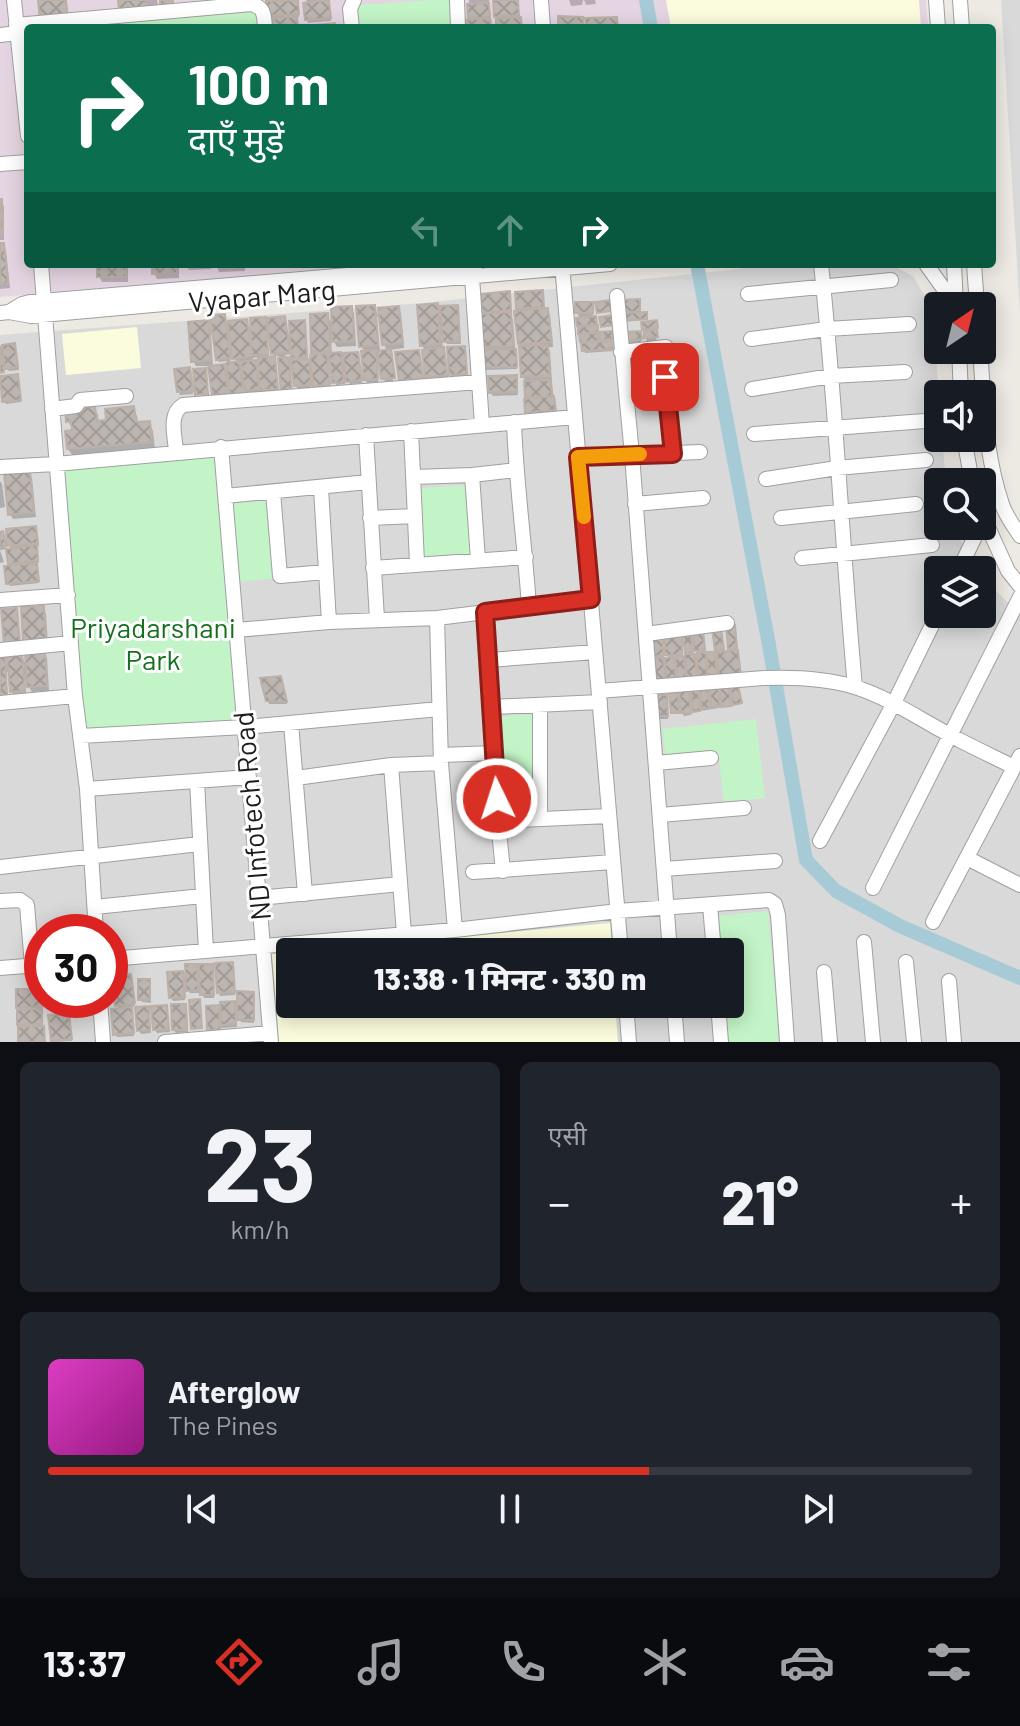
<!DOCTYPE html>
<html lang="hi">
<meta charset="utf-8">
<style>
:root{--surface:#171b24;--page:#20242c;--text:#f1f3f6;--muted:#9ea1a6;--line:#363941;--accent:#d93025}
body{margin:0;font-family:Barlow,"Noto Sans Devanagari",sans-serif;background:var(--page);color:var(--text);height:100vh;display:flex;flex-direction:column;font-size:30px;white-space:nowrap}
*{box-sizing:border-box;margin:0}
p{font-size:26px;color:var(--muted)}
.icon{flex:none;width:44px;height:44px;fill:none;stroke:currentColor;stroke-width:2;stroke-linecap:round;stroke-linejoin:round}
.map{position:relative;height:1042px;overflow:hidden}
.sheet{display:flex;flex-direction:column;gap:20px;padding:20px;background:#0d0f14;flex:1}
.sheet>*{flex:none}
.hud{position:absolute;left:24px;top:24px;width:972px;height:244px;border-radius:8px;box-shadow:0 4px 20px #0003;background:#0b6e4f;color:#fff;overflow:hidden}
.needle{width:52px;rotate:35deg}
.buttons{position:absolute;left:924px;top:292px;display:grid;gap:16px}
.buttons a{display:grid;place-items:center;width:72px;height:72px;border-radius:8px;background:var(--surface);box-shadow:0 4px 20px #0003;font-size:40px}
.speed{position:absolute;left:24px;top:914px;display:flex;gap:16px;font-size:40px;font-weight:700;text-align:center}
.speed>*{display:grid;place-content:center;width:104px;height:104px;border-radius:50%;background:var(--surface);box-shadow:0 4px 20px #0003;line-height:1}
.speed .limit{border:12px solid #d22;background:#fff;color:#111}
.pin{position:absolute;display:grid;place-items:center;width:68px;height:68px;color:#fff;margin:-34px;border-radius:16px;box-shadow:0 4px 12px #0006}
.me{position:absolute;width:88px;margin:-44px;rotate:356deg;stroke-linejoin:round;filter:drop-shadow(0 0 6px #0008)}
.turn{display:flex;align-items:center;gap:28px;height:168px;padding:0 32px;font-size:36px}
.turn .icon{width:104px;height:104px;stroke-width:2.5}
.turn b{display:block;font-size:56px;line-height:68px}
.lanes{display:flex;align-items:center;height:76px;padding:0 32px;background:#0003;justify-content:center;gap:40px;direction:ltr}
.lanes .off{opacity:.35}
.big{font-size:60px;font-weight:800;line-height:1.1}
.sheet .widget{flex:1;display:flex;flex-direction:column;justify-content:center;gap:12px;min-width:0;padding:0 28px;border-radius:12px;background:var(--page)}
.sheet .dial{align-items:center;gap:0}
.dial b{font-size:104px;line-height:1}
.song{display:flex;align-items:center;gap:24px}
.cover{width:96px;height:96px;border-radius:12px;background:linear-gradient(135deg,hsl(310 70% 55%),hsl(310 70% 35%))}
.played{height:8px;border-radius:4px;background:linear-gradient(90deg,var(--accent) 65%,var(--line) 65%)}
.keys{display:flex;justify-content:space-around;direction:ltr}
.heat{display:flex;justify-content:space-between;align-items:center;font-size:44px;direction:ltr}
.sheet .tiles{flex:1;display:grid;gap:20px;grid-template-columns:1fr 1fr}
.widget:last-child{grid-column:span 2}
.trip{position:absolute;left:276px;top:938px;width:468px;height:80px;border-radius:8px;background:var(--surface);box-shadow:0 4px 20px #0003;font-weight:800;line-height:80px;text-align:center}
.tabs{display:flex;height:128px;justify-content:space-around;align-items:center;background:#090b0e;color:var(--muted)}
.tabs .icon{width:56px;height:56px}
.tabs .on{color:var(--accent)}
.tabs b{font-size:36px;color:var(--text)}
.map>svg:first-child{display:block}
.residential{fill:#dad9d9;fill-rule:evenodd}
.industrial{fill:#e5d5e2}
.education{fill:#fbfcdd}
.park{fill:#c3f4c7}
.shadow{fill:#0003;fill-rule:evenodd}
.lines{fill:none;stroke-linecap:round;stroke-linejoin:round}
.canal{stroke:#a7cbd6;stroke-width:14}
.building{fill:url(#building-cross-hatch);stroke:#bdb1a7;stroke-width:2}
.minor-casing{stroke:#a0a0a0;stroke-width:16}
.minor{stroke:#fff;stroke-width:14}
.route-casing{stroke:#8d1f18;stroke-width:20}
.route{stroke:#d93025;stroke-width:14}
.slow{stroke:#f59e0b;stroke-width:14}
.labels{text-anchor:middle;stroke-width:6;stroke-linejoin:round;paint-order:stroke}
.street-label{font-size:28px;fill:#1c1c1c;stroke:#fff}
.park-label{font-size:28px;fill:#156f1e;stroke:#fff}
</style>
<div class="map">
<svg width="1020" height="1042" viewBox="0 0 1020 1042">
<defs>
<pattern id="building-cross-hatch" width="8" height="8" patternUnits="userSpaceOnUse" patternTransform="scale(2)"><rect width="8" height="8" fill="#bcb5b0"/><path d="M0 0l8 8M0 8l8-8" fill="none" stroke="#a19b97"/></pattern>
</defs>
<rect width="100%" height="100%" fill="#ede9e3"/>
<path class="residential" d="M1001 0H1020V313Z
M786 264H890L913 276 932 308 939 394 938 438H942L946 482H938V526H952L978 570H938V614H982V576L1020 615V1042H0V335L423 303ZM42 932H110V1000H42ZM290 952H730V1004H290Z"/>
<path class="industrial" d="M0 0H926L928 28H28V264H385L0 297Z"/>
<path class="education" d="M666 0H919L921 28H671Z
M137 327 141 368 66 375 62 334Z
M610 923 612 952H290V1004H615L618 1042H279L272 954Z"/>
<path class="park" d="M434 0H451L454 28H357L356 5Z
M257 11 259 28H128L127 20Z
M214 457 237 726 84 731 63 470Z
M468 485 474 563 424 566 419 488Z
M272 500 278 578 236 582 229 504Z
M537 714 544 824 501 826 494 717Z
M756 719 765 798 724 803 718 752 666 758 662 729Z
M768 911 780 1042H727L723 1004H730V952H718L715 916Z"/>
<path class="shadow" d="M120 0H157L158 5 148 10Z
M254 0H282V2L296 0 299 4V17H295L298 28H274V18H271L269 15 268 0Z
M306 0H331L327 1 330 6 331 21 308 23 307 20 308 4Z
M469 0H489L492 28H467L470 22Z
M495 0H518L519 18 522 28H498Z
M569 0H583L582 5 571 6Z
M584 0H595L596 4 586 5Z
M0 201 4 206V240H0Z
M0 245H3L6 250 10 288 0 289Z
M99 264H128V282H102L99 276Z
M154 264H179V278L157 279 154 273Z
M186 264H211V269L189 270Z
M216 264H245V271L219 272Z
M542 292 545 310H547L550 316 553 347H547L550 352 552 381H549L552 385 556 413 529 415 527 412 526 382 523 377 520 344 521 313 518 308Z
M510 296 512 313H509L513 320 517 369 486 370 484 367 486 351 483 347 486 316 484 312Z
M591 304 598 344 604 343 602 340 611 333 612 339 609 340 613 351 585 353 584 350 579 320H581L577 313Z
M437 305 443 317 458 310 461 344H447L441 335 448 378 429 380 424 349 422 345Z
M374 307 379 316 377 317 380 352H388L384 345 397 308 401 313 404 348 389 350 393 381H385L383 378 379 350 374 351 377 356 378 382 367 383 366 379 365 353 361 346Z
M351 308 354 313 356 346 337 347 331 336 332 355 357 354 362 383 350 384 344 373 345 384 336 385 332 363H328L330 388 316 389 311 379V388L298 389 296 386V362L293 354 285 355 289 362 293 395 283 393 279 356H275L273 353 284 318 289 348H293L304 322 306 325 308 361 314 371 316 357 313 353 327 316 334 327Z
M224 316 226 323 246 321 253 333 264 319 269 327H267L269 359H274L276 362 278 391 234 397 227 361 219 362 217 359ZM229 350 238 364 231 365ZM260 357 261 378 258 379 253 358Z
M207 322 214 334H211L213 367 224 369 228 396 215 398 210 366H196L193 361Z
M656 322 657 329H655L657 346 648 347 643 324Z
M640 333 642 349 627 351 625 334Z
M14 345 19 370 9 371 7 368Z
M464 348 466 351 467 376 452 377 448 370 450 369Z
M191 372 193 394 180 395 179 392Z
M17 376 21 402 6 404 4 401Z
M515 377 518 395 493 396 491 393Z
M94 408 98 415 99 423 109 422 133 408 137 416 138 424 149 423 153 431 155 449 73 456 68 449 74 432 68 421Z
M29 473 32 478 36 517 13 519 10 514Z
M0 481 2 484 5 507 0 508Z
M35 528 39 546H35L37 551 39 563H35L37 568 39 583 10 586 8 583 12 567 10 563 12 550 9 545Z
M0 534 4 536 6 549 0 550 4 562 0 563Z
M43 608 46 614 48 646 28 647Z
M734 627 736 630 741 678 717 650 720 630 725 653H730L728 628Z
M702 631 706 654H714L720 664H716L717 678 659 683 658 661 654 655 662 638 667 647 681 637 683 641V658H688L690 637 692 656 699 655 696 650ZM664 648 670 660H664Z
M44 653 47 658 49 691 32 692 25 680 26 693 13 694 10 672H6L8 697 0 698V659H4L10 669 21 656 28 667Z
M282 681 287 704H269L268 701Z
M728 689 730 706 695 712 690 704 691 715 684 716 682 713 688 693 694 703 693 692 717 690 719 703H723Z
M666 697 668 700V719H659L657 716Z
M232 964 234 968 235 995 220 996 219 993Z
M196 966 201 976 212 966 214 969V998H204L202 993H190L184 984 185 1000 173 1001 171 998 182 973 188 983Z
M130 976 135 1006 129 1007 133 1013 134 1036 117 1037 115 1034 120 1010 117 1005Z
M149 981 150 984 151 1003 142 1002 140 999Z
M42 993 43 1010H40L42 1014 45 1042H20L22 1029 19 1024 21 1012 18 1007Z
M253 994 254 997V1023L241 1022 236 1014 237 1027 221 1028V1032L211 1033 208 1008 222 1007 234 1004 239 1013Z
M185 1006 187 1009 188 1032 176 1033 174 1030Z
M166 1007 170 1032 157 1033 155 1030Z
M149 1012 151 1033 141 1034 139 1030Z
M68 1015 72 1041 54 1042 53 1040Z"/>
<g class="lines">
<path class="canal" d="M646 0 651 28
M697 264 769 645 806 860 836 891 900 926 1020 978"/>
</g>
<path class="building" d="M38 0H66L68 18 40 21Z
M118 0H146L147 7 119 10Z
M160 0H173V4L160 5Z
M298 0 299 14 267 16 266 1Z
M329 0 331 18 305 20 303 3Z
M493 0H518L519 15 494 17Z
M489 3 490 17 468 19 467 4Z
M297 16 298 28H272V19Z
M558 16 583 17V28H558Z
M521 17 522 28H496V19Z
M617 17 618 28H586L585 18Z
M490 18 491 28H465V20Z
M335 23V28H303V26Z
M0 199H2L3 235H0Z
M0 243H4L8 283 0 284Z
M97 264H126V277H97Z
M152 264H177V273L152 274Z
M214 264H243V267H214Z
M543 290 544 307 516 309 515 292Z
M510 291 511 310 482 313 481 294Z
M640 299V312H620V300Z
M610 300 612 311 597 313 595 302Z
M575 302H593V313H575Z
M438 303 440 344 420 346 417 305Z
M375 305 378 345 359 347 356 306Z
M458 305 460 341 443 342 440 306Z
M352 306 354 341 332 342 331 307Z
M399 306 403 343 382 345 378 308Z
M548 308 552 342 518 344 514 311Z
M511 312 513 346 481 347 479 314Z
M647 312V319L624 321 623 313Z
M328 313 330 352 311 353 310 314Z
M225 314 230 358 216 360 210 315Z
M614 315 615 325 601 327 599 317Z
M285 316 290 352 271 354 267 318Z
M596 316 597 324 577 326 576 318Z
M266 317 268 354 252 355 250 318Z
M247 319 252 356 232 359 228 321Z
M209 320 211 360 191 362 188 322Z
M305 320 307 357 291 358 289 321Z
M657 320 658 328 642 330 641 322Z
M598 325V332L578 334V327Z
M657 330 658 337 644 338V331Z
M612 331 613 339 600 340 599 332Z
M641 331 642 339 624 341 623 332Z
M598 333V341L580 342 579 334Z
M612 341 613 349 582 351 581 343Z
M15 343 18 367 5 369 2 345Z
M548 345 550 376 521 377 519 346Z
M2 346 4 372 0 373V347Z
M465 346 467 374 449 375 447 347Z
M444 347 447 375 425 378 422 350Z
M391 349 395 378 381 379 377 351Z
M516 349 517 367H482V350Z
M376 350 378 379 364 380 361 351Z
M419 350 423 378 399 381 395 352Z
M341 352 344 382 332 383 329 353Z
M358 352 362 380 346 382 343 353Z
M327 354 330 385 313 386 310 355Z
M275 356 278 389 260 390 258 358Z
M289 357 292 392 281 393 278 358Z
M309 359 311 385 294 386 291 360Z
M256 360 259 389 245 391 241 362Z
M239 361 244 393 230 394 226 363Z
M224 364 228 393 212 395 208 366Z
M190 367 193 391 177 392 174 369Z
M206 368 208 394 195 395 193 369Z
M18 374 21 400 2 402 0 376Z
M517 375V392L489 393 488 376Z
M551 380 552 396 525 397 524 381Z
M554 396 556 410 525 413 524 399Z
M95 406 97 421 106 420 105 409 134 406 136 422 150 421 152 442 67 449 65 431 72 430 71 421 66 422 65 408Z
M30 471 34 512 8 515 4 473Z
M36 526 38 543 7 546 6 529Z
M3 531 6 546 0 547V532Z
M37 545 38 560 8 564 6 549Z
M37 563 39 581 6 584 4 566Z
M44 606 46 641 23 642 21 607Z
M17 608 20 644 4 645 1 609Z
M735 625 737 649H728L726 626Z
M721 628 724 649 715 651 712 629Z
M703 629 705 650 694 651 693 630Z
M665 635H682V655H665Z
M691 635 693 652 685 653 683 636Z
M658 636H663V656H652V640L658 639Z
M738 650 741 676 719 677 717 652Z
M45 651 47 686 27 687 25 652Z
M706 652 707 675 698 676 697 653Z
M707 652H715L717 676H708Z
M22 654 25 691 10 692 7 655Z
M685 654H695L697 677 687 678Z
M684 656 686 680H677L675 657Z
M0 657H5L7 695H0Z
M674 657 676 680H666L665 658Z
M663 658 666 679 655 681 653 659Z
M281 676 287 702 266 701 260 678Z
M738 685 742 703 733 705 730 686Z
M729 686 731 706 722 707 720 687Z
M710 688H718L720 706 711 707Z
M708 689 710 708 702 709 700 690Z
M698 690 700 711 693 712 691 691Z
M679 691H689L691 713H681Z
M669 693H678L679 713H671Z
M655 695H667L668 716H655Z
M233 962 235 992 217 993 215 963Z
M185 964H197L198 990 186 991Z
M199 964H213L214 995H200Z
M183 971 185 997 169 998 167 972Z
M131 974 135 1003 115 1006 111 977Z
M138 979H150V1000H138Z
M16 989H42V1007L16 1008Z
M237 991 254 992V1020H237Z
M200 999 202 1028 191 1029 189 1000Z
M235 1001 236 1024 221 1025 220 1002Z
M171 1004H186L187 1030H172Z
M167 1005 169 1029 153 1030 151 1006Z
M219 1005 220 1030H207L206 1006Z
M149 1006 150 1030 137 1031 135 1007Z
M132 1007 134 1033 113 1035 111 1009Z
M42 1009V1024L17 1025V1010Z
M69 1013 72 1039 51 1041 48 1015Z
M44 1026 45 1042H18V1027Z"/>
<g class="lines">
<g class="minor-casing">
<path id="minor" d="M14 0 28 136
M457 0 458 28
M541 0 543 28
M936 0 938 28
M960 0 962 28
M16 25 252 4C265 8 264 16 265 28
M352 28 350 9 354 0
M0 35 17 33
M0 164 28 162
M41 264 75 696 87 789 96 932
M562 264 621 952
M821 264C836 405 842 546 855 687
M926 264 956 306
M954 264 956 306
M974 264 977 306
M472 277 482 425
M748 294 891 280
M617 296 632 455 670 952
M9 312 22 304 30 302 476 264
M0 313 9 312 31 316 610 264
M751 339 827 329 909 324
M959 350 961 394
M980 350C984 401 985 455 1002 504 1005 515 1014 526 1020 536
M621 352 666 347
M665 377 673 454
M752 389 831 376 905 372
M52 409 76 406 80 400 126 396
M514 422C516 484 525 545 529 607
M411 431 417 563
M754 434 938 420
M366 435 377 619
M964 438 972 482
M221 447 271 1042
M176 451C175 436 168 414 183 405L479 382
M578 457 700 452
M0 467 56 464 575 417
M472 475 478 560
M414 477 472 475 516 470
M766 479 837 468 926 460
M321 488 329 622
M273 492 280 576 325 572
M225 496 368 482
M635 504 703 498
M982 514 1008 571 1020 586
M370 518 415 516
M781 518 916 504
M802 558 932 545
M373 568 526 557
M959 570 980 526
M0 600 68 595
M485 612 498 821 503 871
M437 618 441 763 455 930
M237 630 329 622 437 618 591 599
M646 634 727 623
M0 650 71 643
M489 660 595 652
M599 691 764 678C794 677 825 678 855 687 889 698 918 718 948 734 970 746 992 756 1014 767
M0 703 75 696
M540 706V819
M491 707 600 702
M291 723 305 894
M80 736 245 727 439 709
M441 755 494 753
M656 763 711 758
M391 765 404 934
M296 778 391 765 441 763
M197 781 206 951
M87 789 249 777
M660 815 744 808
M498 821 609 816
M820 841 894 703 938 613
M967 858 1020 885
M0 867 199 844
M664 869 775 861
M473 872 613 862
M873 888 1020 597
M259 898 400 884
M0 901 20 900 27 905 32 966
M710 905 714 952
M95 907 202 896
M933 922 1020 756
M864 942 873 1042
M110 959 455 930 618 911 769 900 775 904 778 915 787 1042
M906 962 914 1042
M0 968 39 965
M824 972 830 1042
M949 981 954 1042
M100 1000 103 1042
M626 1004 629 1042
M674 1004 677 1042
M718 1004 721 1042
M165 1042 270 1033"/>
</g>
<use href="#minor" class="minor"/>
</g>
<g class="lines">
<g class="route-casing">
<path id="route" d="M497 799 485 612 591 599 578 457 673 454 665 377"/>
</g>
<use href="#route" class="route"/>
<path class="slow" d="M584 517 578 457 640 454"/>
</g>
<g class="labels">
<g class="street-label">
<text transform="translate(262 296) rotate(-5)" y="10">Vyapar Marg</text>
<text transform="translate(252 816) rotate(-95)" y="10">ND Infotech Road</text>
</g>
<g class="park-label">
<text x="153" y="638">Priyadarshani<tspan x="153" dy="32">Park</tspan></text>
</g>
</g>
</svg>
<div class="buttons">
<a><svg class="needle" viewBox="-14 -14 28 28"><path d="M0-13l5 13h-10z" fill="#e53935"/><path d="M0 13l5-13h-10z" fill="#9ea1a6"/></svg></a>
<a><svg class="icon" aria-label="sound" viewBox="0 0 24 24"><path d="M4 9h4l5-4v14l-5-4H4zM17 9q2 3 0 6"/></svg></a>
<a><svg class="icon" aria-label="search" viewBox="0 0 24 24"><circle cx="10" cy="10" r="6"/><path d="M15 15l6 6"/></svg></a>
<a><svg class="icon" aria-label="layers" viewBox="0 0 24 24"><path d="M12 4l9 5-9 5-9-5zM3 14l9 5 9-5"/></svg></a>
</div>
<div class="speed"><div class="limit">30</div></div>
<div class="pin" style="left:665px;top:377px;background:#d93025"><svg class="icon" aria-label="arrive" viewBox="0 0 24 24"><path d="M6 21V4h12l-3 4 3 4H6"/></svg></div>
<svg class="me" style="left:497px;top:799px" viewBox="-20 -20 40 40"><circle r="17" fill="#d93025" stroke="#fff" stroke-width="3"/><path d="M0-11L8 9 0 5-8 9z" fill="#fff"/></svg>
<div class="trip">13:38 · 1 मिनट · 330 m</div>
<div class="hud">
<div class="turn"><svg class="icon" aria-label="right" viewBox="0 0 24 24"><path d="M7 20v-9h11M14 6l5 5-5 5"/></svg><div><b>100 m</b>दाएँ मुड़ें</div></div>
<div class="lanes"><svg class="icon off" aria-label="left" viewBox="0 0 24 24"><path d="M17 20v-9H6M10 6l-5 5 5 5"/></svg><svg class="icon off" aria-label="ahead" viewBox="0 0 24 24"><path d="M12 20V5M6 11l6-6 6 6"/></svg><svg class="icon" aria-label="right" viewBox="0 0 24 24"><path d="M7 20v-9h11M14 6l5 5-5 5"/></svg></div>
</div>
</div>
<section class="sheet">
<div class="tiles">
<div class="widget dial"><b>23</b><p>km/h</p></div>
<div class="widget"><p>एसी</p>
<div class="heat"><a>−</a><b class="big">21°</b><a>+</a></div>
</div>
<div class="widget">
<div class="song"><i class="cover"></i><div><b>Afterglow</b><p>The Pines</p></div></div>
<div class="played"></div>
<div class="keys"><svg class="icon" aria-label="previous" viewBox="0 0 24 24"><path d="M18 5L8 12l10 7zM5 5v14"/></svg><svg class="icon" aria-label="pause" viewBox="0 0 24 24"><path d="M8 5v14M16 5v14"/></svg><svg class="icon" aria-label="next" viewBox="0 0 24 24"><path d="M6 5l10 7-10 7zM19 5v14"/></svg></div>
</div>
</div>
</section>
<nav class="tabs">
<b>13:37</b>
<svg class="icon on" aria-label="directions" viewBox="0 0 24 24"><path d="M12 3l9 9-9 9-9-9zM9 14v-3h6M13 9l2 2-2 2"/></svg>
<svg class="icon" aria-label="music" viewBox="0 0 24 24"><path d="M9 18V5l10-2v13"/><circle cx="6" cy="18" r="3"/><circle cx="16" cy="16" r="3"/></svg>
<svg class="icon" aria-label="phone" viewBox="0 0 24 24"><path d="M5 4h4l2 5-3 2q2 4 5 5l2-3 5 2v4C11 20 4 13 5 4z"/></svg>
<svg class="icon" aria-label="climate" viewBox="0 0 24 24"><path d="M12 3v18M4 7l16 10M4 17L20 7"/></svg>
<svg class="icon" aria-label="car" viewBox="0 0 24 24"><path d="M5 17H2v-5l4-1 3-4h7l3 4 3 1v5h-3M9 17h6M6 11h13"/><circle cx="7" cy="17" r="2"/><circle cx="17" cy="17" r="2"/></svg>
<svg class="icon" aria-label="filters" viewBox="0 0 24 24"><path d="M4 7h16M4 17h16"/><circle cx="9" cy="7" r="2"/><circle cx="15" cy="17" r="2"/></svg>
</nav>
